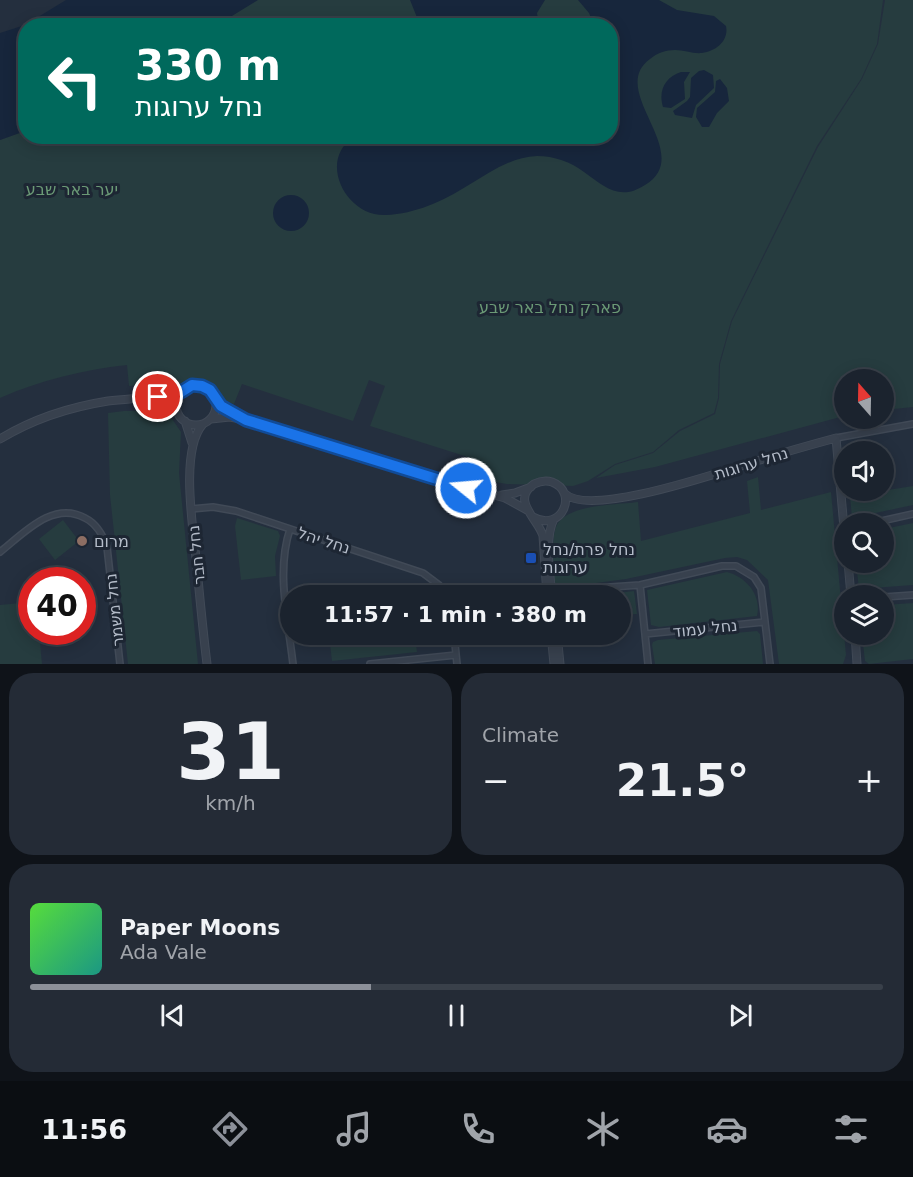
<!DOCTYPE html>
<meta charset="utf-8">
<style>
:root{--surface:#1b232e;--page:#242b36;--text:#f1f3f6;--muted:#a0a4aa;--line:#39404a;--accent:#8c9099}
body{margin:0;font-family:"DejaVu Sans","Noto Sans Hebrew",sans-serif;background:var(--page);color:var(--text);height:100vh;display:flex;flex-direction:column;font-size:22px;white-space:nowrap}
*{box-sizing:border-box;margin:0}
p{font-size:20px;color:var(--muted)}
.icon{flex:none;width:33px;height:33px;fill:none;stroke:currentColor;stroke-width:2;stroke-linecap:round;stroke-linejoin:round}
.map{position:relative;height:664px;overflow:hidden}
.details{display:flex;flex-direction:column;gap:9px;padding:9px;background:#0f1319;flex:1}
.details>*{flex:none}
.top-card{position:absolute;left:18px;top:18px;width:600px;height:126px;border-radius:24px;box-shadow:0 3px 15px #0003,0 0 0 2px var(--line);background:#00695c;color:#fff;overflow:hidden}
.needle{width:39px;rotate:340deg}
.controls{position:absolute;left:834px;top:369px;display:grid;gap:12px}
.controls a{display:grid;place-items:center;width:60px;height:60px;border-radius:50%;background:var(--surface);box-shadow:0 3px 15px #0003,0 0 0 2px var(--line);font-size:30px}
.speed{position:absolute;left:18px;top:567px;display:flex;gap:12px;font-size:30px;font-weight:700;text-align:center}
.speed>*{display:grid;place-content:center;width:78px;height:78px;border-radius:50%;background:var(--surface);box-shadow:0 3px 15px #0003,0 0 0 2px var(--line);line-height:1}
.speed .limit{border:9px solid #d22;background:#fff;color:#111}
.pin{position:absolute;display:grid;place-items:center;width:51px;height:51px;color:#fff;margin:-26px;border:3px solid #fff;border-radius:50%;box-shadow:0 2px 6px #0007}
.me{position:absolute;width:66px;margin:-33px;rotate:287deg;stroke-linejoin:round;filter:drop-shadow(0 0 4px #0008)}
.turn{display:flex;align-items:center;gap:21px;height:126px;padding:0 18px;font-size:27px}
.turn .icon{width:78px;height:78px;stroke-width:2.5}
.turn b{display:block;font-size:42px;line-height:51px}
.big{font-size:45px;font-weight:700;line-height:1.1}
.details .tile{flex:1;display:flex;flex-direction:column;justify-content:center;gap:9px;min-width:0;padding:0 21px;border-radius:24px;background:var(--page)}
.details .dial{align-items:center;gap:0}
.dial b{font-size:78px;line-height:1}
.song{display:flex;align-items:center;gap:18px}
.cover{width:72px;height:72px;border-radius:9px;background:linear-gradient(135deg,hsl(110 70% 55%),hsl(170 70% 35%))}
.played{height:6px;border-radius:3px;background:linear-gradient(90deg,var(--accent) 40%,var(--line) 40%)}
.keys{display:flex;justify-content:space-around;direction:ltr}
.heat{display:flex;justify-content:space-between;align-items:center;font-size:33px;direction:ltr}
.details .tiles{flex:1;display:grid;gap:9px;grid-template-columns:1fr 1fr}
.tile:last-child{grid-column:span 2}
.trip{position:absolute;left:280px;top:585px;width:351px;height:60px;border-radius:30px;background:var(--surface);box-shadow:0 3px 15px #0003,0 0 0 2px var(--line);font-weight:700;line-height:60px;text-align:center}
.menu{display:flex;height:96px;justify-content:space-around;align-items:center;background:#0b0e12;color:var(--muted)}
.menu .icon{width:42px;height:42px}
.menu .active{color:var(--accent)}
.menu b{font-size:27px;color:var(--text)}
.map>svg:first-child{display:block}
.green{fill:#263c3f}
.water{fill:#17263c}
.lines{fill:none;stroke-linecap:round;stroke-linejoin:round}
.minor-casing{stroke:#414a57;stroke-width:8}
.tertiary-casing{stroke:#414a57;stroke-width:9}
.minor{stroke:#38414e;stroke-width:5}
.tertiary{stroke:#38414e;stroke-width:7}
.route-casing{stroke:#114b97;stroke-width:15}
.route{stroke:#1a73e8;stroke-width:10}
.education-dot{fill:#8d6e63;stroke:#1d2633;stroke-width:2}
.transit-dot{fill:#1a4fb4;stroke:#1d2633;stroke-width:2}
.labels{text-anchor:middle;stroke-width:6;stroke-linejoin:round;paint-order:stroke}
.park-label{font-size:16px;fill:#6b9a76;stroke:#1d2633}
.street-label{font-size:16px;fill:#b4bcc9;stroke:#1d2633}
.poi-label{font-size:16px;fill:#b4bcc9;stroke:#1d2633;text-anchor:start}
</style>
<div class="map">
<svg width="913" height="664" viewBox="0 0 913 664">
<rect width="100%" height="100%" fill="#242f3e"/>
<path class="green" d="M256 0H883L877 44 861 79 817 146 731 321 719 364 718 398 714 413 679 430 653 452 615 464 588 481 573 486 507 484 466 477 471 458 370 426 385 386 369 380 353 421 242 384 234 404C205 394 159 382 129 386L127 365C82 370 41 380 0 398V140L25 131 26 136H610V26L218 25Z
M885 0H913V407L884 410V380H844V416L655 467 596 478 615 465 653 453 680 431 715 414 719 398 720 364 732 321 818 147 862 79 878 44Z
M124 411H149L168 413 181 432 179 473 198 664H128L110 495 108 413Z
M758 477 761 510 831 492 846 655 843 664H779L768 580 747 560 737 557 725 558 626 579 596 583H554C554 568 551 540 556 527 565 504 616 505 638 502L641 541 750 513 747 481Z
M913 486V505L852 518 850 496Z
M237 518 278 531 280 536 275 556 276 576 241 580 235 526Z
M63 520 79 541 55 560 39 539Z
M913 523V585L859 589 856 563 884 562V529Z
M727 572C746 577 762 595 757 616L659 627 651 625 647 590Z
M634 591 637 614 621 615V596L601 595Z
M31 602 32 632H39L42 664H0V605Z
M913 603V659L869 664 865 661 862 635 884 634V605Z
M757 631 760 634 763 664H655L652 645 653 642 658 640Z
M329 635H415L417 652 332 661Z"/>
<path class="water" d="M66 0H258L217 25 26 26 25 131 0 140V33L25 25Z
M410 0H545L537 13 539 26 420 25Z
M578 0H659L677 10 714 16 726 26C729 40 717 51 702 53 693 54 684 50 675 50 666 50 657 53 650 59 606 91 697 153 645 185 619 202 604 186 584 172 571 162 554 156 537 156 510 157 490 173 467 186 443 201 415 214 386 215 346 217 317 160 354 137L610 136V26L594 25 589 13Z
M704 70 713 75 714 88 696 105 692 118 675 115 673 111 687 101 690 97 691 78 699 71Z
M681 72H690L684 82 685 99 671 108 663 107C658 91 665 77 681 72Z
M720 79 727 88 729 101 717 113 709 127H702L696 117 697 108 715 92 716 81Z
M273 213a18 18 0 1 1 36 0a18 18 0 1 1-36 0Z"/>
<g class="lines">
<g class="minor-casing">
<path id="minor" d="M836 438 913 424
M191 509 213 507 236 511 423 573 439 585 446 596
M868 524 913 514
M290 529C276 571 288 620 293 664
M0 552C23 534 53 500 85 518 97 524 103 535 107 547L120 664
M640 585 648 664
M552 591 640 585 722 566H736L754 577 761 588 770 664
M884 597 913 595
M454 634 457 664
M645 634 765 622
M370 664 456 655"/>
</g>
<g class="tertiary-casing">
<path id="tertiary" d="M176 405a20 20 0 1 1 40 0a20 20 0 1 1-40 0Z
M149 399 176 409
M216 401 227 410 239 416
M211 419 230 417 246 420 438 480 505 498 527 510
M185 421 192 443
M203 424C179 451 194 533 197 568 200 600 203 632 207 664
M0 439C33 419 70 407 108 401 133 398 157 398 181 392
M564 493C589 519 726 470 760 460 785 452 810 445 836 438L844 528
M502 495 515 493 531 487
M533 517C562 533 579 492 552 482 546 480 540 481 534 484 510 500 539 520 543 536L547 596
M848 562 851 596
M552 596C550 575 544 538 554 519
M551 634 554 664
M557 634 560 664
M855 634 857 664"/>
</g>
<use href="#minor" class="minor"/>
<use href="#tertiary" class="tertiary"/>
</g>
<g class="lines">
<g class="route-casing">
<path id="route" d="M158 397 181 392 192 385 202 386 210 390 221 406 246 420 466 488"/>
</g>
<use href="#route" class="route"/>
</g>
<circle class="education-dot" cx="82" cy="541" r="6"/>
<rect class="transit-dot" x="525" y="552" width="12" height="12" rx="3"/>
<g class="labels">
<g class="park-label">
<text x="72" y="195">יער באר שבע</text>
<text x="550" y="313">פארק נחל באר שבע</text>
</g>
<g class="street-label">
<text transform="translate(751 463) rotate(-17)" y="6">נחל ערוגות</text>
<text transform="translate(324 540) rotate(18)" y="6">נחל יהל</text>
<text transform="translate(196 555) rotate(-96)" y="6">נחל חבר</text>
<text transform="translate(114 610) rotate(-96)" y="6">נחל משמר</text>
<text transform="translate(705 628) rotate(-6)" y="6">נחל עמוד</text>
</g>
<g class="poi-label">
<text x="94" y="547">מרום</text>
<text x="543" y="555">נחל פרת/נחל<tspan x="543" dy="18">ערוגות</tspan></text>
</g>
</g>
</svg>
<div class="controls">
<a><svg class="needle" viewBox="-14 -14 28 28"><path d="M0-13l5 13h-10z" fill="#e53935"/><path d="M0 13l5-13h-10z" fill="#a0a4aa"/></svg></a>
<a><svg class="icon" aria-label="sound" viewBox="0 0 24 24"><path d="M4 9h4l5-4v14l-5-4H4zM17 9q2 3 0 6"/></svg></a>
<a><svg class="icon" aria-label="search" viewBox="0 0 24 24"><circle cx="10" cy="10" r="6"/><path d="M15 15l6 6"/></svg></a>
<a><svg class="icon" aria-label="layers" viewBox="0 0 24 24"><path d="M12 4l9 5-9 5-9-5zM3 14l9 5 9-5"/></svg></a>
</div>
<div class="speed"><div class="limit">40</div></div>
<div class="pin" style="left:158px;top:397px;background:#d93025"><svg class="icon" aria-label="arrive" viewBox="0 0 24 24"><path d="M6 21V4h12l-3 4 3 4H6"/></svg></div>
<svg class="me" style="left:466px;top:488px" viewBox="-20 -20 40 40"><circle r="17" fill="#1a73e8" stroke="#fff" stroke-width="3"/><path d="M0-11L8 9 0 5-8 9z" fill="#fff"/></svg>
<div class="trip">11:57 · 1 min · 380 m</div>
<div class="top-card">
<div class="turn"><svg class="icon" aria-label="left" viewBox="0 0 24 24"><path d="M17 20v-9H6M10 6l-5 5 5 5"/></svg><div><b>330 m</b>נחל ערוגות</div></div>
</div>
</div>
<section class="details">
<div class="tiles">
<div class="tile dial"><b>31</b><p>km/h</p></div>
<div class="tile"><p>Climate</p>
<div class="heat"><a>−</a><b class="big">21.5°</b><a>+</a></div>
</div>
<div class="tile">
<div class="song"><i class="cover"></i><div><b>Paper Moons</b><p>Ada Vale</p></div></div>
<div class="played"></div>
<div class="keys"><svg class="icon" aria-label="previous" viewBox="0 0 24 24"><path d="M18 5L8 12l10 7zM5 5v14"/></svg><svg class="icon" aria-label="pause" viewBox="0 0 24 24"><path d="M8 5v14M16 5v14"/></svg><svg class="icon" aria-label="next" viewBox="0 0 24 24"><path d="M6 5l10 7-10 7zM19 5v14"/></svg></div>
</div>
</div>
</section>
<nav class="menu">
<b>11:56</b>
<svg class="icon active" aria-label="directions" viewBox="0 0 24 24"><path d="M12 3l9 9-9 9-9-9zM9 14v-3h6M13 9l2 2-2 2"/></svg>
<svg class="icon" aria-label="music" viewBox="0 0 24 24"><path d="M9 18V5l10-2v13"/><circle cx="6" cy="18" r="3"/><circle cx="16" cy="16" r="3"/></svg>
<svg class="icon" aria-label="phone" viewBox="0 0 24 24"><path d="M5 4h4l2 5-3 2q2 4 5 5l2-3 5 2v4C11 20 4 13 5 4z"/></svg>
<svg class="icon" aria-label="climate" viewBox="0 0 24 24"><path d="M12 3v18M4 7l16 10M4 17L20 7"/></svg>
<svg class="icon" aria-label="car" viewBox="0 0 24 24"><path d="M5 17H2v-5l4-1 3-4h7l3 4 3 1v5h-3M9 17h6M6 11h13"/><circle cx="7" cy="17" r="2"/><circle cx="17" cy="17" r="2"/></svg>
<svg class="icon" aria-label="filters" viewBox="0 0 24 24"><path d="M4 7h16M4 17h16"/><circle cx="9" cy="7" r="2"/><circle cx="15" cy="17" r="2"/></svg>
</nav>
